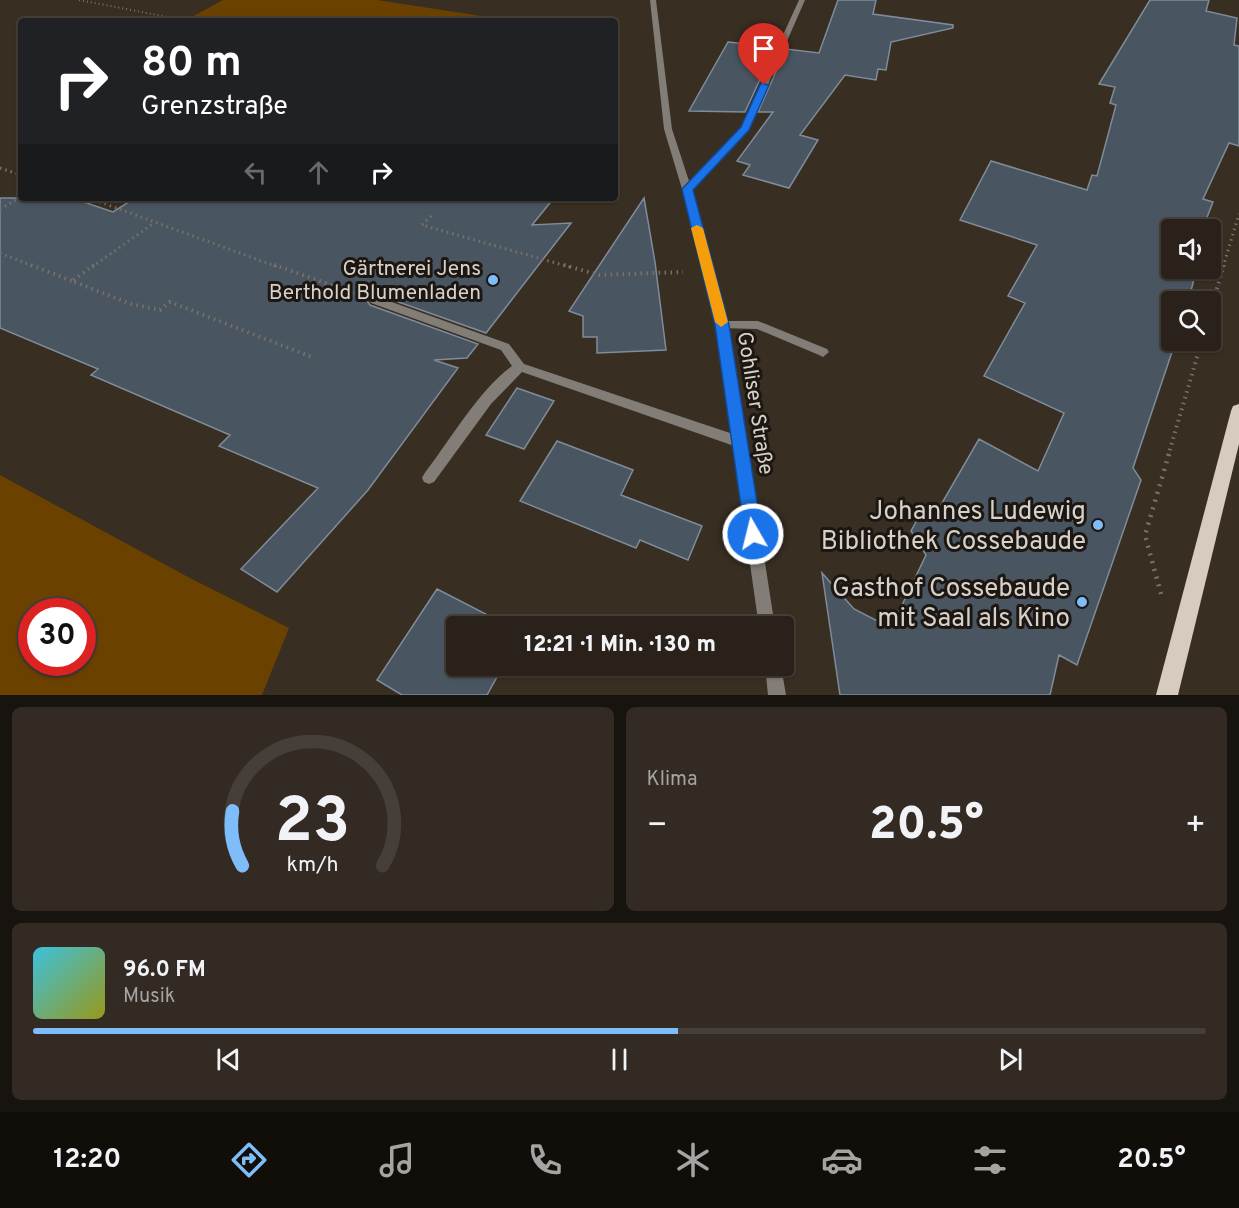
<!DOCTYPE html>
<html lang="de">
<meta charset="utf-8">
<style>
:root{--surface:#2a221a;--page:#322a23;--text:#f1f3f6;--muted:#a5a4a2;--line:#463f39;--accent:#7fbdfa}
body{margin:0;font-family:Overpass,sans-serif;background:var(--page);color:var(--text);height:100vh;display:flex;flex-direction:column;font-size:22px;white-space:nowrap}
*{box-sizing:border-box;margin:0}
p{font-size:20px;color:var(--muted)}
.icon{flex:none;width:33px;height:33px;fill:none;stroke:currentColor;stroke-width:2;stroke-linecap:round;stroke-linejoin:round}
.map{position:relative;height:695px;overflow:hidden}
.details{display:flex;flex-direction:column;gap:12px;padding:12px;background:#17130e;flex:1}
.details>*{flex:none}
.banner{position:absolute;left:18px;top:18px;width:600px;height:183px;border-radius:6px;box-shadow:0 2px 4px #0004,0 0 0 2px var(--line);background:#202124;color:#fff;overflow:hidden}
.tools{position:absolute;left:1161px;top:219px;display:grid;gap:12px}
.tools a{display:grid;place-items:center;width:60px;height:60px;border-radius:6px;background:var(--surface);box-shadow:0 2px 4px #0004,0 0 0 2px var(--line);font-size:30px}
.speed{position:absolute;left:18px;top:598px;display:flex;gap:12px;font-size:30px;font-weight:700;text-align:center}
.speed>*{display:grid;place-content:center;width:78px;height:78px;border-radius:50%;background:var(--surface);box-shadow:0 2px 4px #0004,0 0 0 2px var(--line);line-height:1}
.speed .limit{border:9px solid #d22;background:#fff;color:#111}
.pin{position:absolute;display:grid;place-items:center;width:51px;height:51px;color:#fff;margin:-62px -26px;border-radius:50% 50% 50% 0;rotate:-45deg;box-shadow:0 0 6px #0007}
.pin .icon{rotate:45deg}
.me{position:absolute;width:66px;margin:-33px;rotate:352deg;stroke-linejoin:round;filter:drop-shadow(0 0 4px #0008)}
.turn{display:flex;align-items:center;gap:21px;height:126px;padding:0 24px;font-size:27px}
.turn .icon{width:78px;height:78px;stroke-width:2.5}
.turn b{display:block;font-size:42px;line-height:51px}
.lanes{display:flex;align-items:center;height:57px;padding:0 24px;background:#0003;justify-content:center;gap:30px;direction:ltr}
.lanes .off{opacity:.35}
.big{font-size:45px;font-weight:800;line-height:1.1}
.details .card{flex:1;display:flex;flex-direction:column;justify-content:center;gap:9px;min-width:0;padding:0 21px;border-radius:9px;background:var(--page)}
.details .dial{align-items:center;gap:0}
.dial svg{height:156px;overflow:visible;fill:none;stroke:var(--line);stroke-width:7;stroke-linecap:round;text-anchor:middle}
.dial text{fill:var(--text);stroke:none}
.song{display:flex;align-items:center;gap:18px}
.cover{width:72px;height:72px;border-radius:9px;background:linear-gradient(135deg,hsl(190 70% 55%),hsl(60 70% 35%))}
.played{height:6px;border-radius:3px;background:linear-gradient(90deg,var(--accent) 55%,var(--line) 55%)}
.keys{display:flex;justify-content:space-around;direction:ltr}
.heat{display:flex;justify-content:space-between;align-items:center;font-size:33px;direction:ltr}
.details .tiles{flex:1;display:grid;gap:12px;grid-template-columns:1fr 1fr}
.card:last-child{grid-column:span 2}
.trip{position:absolute;left:446px;top:616px;width:348px;height:60px;border-radius:6px;background:var(--surface);box-shadow:0 2px 4px #0004,0 0 0 2px var(--line);font-weight:800;line-height:60px;text-align:center}
.dock{display:flex;height:96px;justify-content:space-around;align-items:center;background:#110e0a;color:var(--muted)}
.dock .icon{width:42px;height:42px}
.dock .current{color:var(--accent)}
.dock b{font-size:27px;color:var(--text)}
.map>svg:first-child{display:block}
.green{fill:#6b4100;fill-rule:evenodd}
.building{fill:#495561;stroke:#7f8c99;stroke-width:1.5}
.lines{fill:none;stroke-linecap:round;stroke-linejoin:round}
.path-far3{stroke:#7a7268;stroke-width:2;stroke-dasharray:1 3;stroke-linecap:butt}
.path-far2{stroke:#7a7268;stroke-width:3;stroke-dasharray:1.5 4;stroke-linecap:butt}
.path-far1{stroke:#7a7268;stroke-width:4;stroke-dasharray:1.5 4.5;stroke-linecap:butt}
.path{stroke:#7a7268;stroke-width:4.5;stroke-dasharray:2 6;stroke-linecap:butt}
.service{fill:#837d77;fill-rule:evenodd}
.minor{fill:#837d77;fill-rule:evenodd}
.primary{fill:#d7cbbf;fill-rule:evenodd}
.route{fill:#1a73e8;stroke:#114b97;stroke-width:1.5}
.slow{fill:#f59e0b}
.poi-dot{fill:#7fbdfa;stroke:#1c1712;stroke-width:2}
.labels{text-anchor:middle;stroke-width:6;stroke-linejoin:round;paint-order:stroke}
.poi-label{font-size:21px;fill:#d8d1ca;stroke:#1c1712;text-anchor:end}
.street-label{font-size:21px;fill:#d8d1ca;stroke:#1c1712}
.near-poi-label{font-size:26px;fill:#d8d1ca;stroke:#1c1712;text-anchor:end}
</style>
<div class="map">
<svg width="1239" height="695" viewBox="0 0 1239 695">
<rect width="100%" height="100%" fill="#382e22"/>
<path class="green" d="M223 0H377L513 21H207L190 18Z
M0 475 188 577 289 628 262 695H0ZM32 612H82V663H32Z"/>
<path class="building" d="M838 0H876L873 14 953 25V28L891 42 886 70 878 69 876 80 845 75 800 135 818 140 789 188 743 175 750 165 737 161 773 112H758L786 49 819 53Z
M1150 0H1209L1206 11 1237 18 1234 45 1239 46V146L1229 143 1203 199 1213 202 1202 230H1172V268H1197L1188 302H1172V340H1176L1133 468 1141 480 1077 665 1059 655 1050 695H840L822 573 854 609 891 628 926 555 911 531 921 513 938 510 979 439 1038 471 1064 413 984 376 1025 303 1008 296 1037 245 960 220 991 161 1087 190 1092 175 1097 176 1116 105 1110 103 1115 87 1099 84Z
M728 42 775 47 745 112 689 111Z
M0 198H72L113 212 135 198H554L532 225 571 223 486 333 376 294 369 296 367 301 370 305 478 344 467 358 434 360 458 368 368 490 277 592 241 569 318 488 219 446 230 435 91 375 98 369 0 328Z
M644 198 655 262 666 350 597 353V337H583V316L569 311Z
M517 388 554 401 524 449 486 435Z
M557 441 633 470 621 495 702 526 688 560 640 540 636 548 520 501Z
M437 589 511 627H456V666H503L487 695H402L377 680Z"/>
<g class="lines">
<path class="path-far3" d="M79 0 188 21"/>
<path class="path-far2" d="M0 168 21 175
M89 198 278 267
M0 209 21 197
M431 216 422 225 570 267
M0 253 35 267
M92 267 154 223
M1223 267 1239 214"/>
<path class="path-far1" d="M31 265 72 281
M94 265 72 281 131 304 160 310 170 302 312 357
M274 265 354 293
M564 265 599 275 683 272
M1210 312 1224 265
M1168 456 1202 340"/>
<path class="path" d="M1161 594 1145 535 1169 454"/>
<path class="service" d="M375 296 509 344 524 364 745 438 747 442 745 446 740 448 522 372 491 404 434 482 429 484 424 482 422 478 424 474C450 440 479 390 512 366L501 350 371 303 369 300 371 297Z
M722 321H758L827 349 829 352 823 357 819 355 757 329 718 328 716 325Z"/>
<path class="minor" d="M650 0H656L672 129 689 181 741 127 799 0H805L749 128 692 189 728 325 775 627H759L716 325 682 189 664 129Z
M765 666H781L786 695H768Z"/>
<path class="primary" d="M1239 404V444L1178 695H1156L1231 411 1233 406Z"/>
</g>
<path class="route" d="M761 83 769 85 749 130 693 190 729 325 762 534 759 540 753 542 747 540 745 534 715 325 682 189 741 127Z"/>
<path class="slow" d="M697 225 703 228 728 322 721 327 715 322 691 228Z"/>
<g class="poi-dot">
<circle cx="493" cy="280" r="6"/>
<circle cx="1098" cy="525" r="6"/>
<circle cx="1082" cy="602" r="6"/>
</g>
<g class="labels">
<g class="poi-label">
<text x="481" y="275">Gärtnerei Jens<tspan x="481" dy="24">Berthold Blumenladen</tspan></text>
</g>
<g class="street-label">
<text transform="translate(756 403) rotate(81)" y="7">Gohliser Straße</text>
</g>
<g class="near-poi-label">
<text x="1086" y="519">Johannes Ludewig<tspan x="1086" dy="30">Bibliothek Cossebaude</tspan></text>
<text x="1070" y="596">Gasthof Cossebaude<tspan x="1070" dy="30">mit Saal als Kino</tspan></text>
</g>
</g>
</svg>
<div class="tools">
<a><svg class="icon" aria-label="sound" viewBox="0 0 24 24"><path d="M4 9h4l5-4v14l-5-4H4zM17 9q2 3 0 6"/></svg></a>
<a><svg class="icon" aria-label="search" viewBox="0 0 24 24"><circle cx="10" cy="10" r="6"/><path d="M15 15l6 6"/></svg></a>
</div>
<div class="speed"><div class="limit">30</div></div>
<div class="pin" style="left:764px;top:85px;background:#d93025"><svg class="icon" aria-label="arrive" viewBox="0 0 24 24"><path d="M6 21V4h12l-3 4 3 4H6"/></svg></div>
<svg class="me" style="left:753px;top:534px" viewBox="-20 -20 40 40"><circle r="17" fill="#1a73e8" stroke="#fff" stroke-width="3"/><path d="M0-11L8 9 0 5-8 9z" fill="#fff"/></svg>
<div class="trip">12:21 · 1 Min. · 130 m</div>
<div class="banner">
<div class="turn"><svg class="icon" aria-label="right" viewBox="0 0 24 24"><path d="M7 20v-9h11M14 6l5 5-5 5"/></svg><div><b>80 m</b>Grenzstraße</div></div>
<div class="lanes"><svg class="icon off" aria-label="left" viewBox="0 0 24 24"><path d="M17 20v-9H6M10 6l-5 5 5 5"/></svg><svg class="icon off" aria-label="ahead" viewBox="0 0 24 24"><path d="M12 20V5M6 11l6-6 6 6"/></svg><svg class="icon" aria-label="right" viewBox="0 0 24 24"><path d="M7 20v-9h11M14 6l5 5-5 5"/></svg></div>
</div>
</div>
<section class="details">
<div class="tiles">
<div class="card dial"><svg viewBox="0 0 100 80">
<path d="M14 69A42 42 0 1 1 86 69"/>
<path d="M14 69A42 42 0 0 1 9 41" stroke="#7fbdfa"/>
<text x="50" y="56" font-size="32" font-weight="700">23</text>
<text x="50" y="72" font-size="11">km/h</text>
</svg></div>
<div class="card"><p>Klima</p>
<div class="heat"><a>−</a><b class="big">20.5°</b><a>+</a></div>
</div>
<div class="card">
<div class="song"><i class="cover"></i><div><b>96.0 FM</b><p>Musik</p></div></div>
<div class="played"></div>
<div class="keys"><svg class="icon" aria-label="previous" viewBox="0 0 24 24"><path d="M18 5L8 12l10 7zM5 5v14"/></svg><svg class="icon" aria-label="pause" viewBox="0 0 24 24"><path d="M8 5v14M16 5v14"/></svg><svg class="icon" aria-label="next" viewBox="0 0 24 24"><path d="M6 5l10 7-10 7zM19 5v14"/></svg></div>
</div>
</div>
</section>
<nav class="dock">
<b>12:20</b>
<svg class="icon current" aria-label="directions" viewBox="0 0 24 24"><path d="M12 3l9 9-9 9-9-9zM9 14v-3h6M13 9l2 2-2 2"/></svg>
<svg class="icon" aria-label="music" viewBox="0 0 24 24"><path d="M9 18V5l10-2v13"/><circle cx="6" cy="18" r="3"/><circle cx="16" cy="16" r="3"/></svg>
<svg class="icon" aria-label="phone" viewBox="0 0 24 24"><path d="M5 4h4l2 5-3 2q2 4 5 5l2-3 5 2v4C11 20 4 13 5 4z"/></svg>
<svg class="icon" aria-label="climate" viewBox="0 0 24 24"><path d="M12 3v18M4 7l16 10M4 17L20 7"/></svg>
<svg class="icon" aria-label="car" viewBox="0 0 24 24"><path d="M5 17H2v-5l4-1 3-4h7l3 4 3 1v5h-3M9 17h6M6 11h13"/><circle cx="7" cy="17" r="2"/><circle cx="17" cy="17" r="2"/></svg>
<svg class="icon" aria-label="filters" viewBox="0 0 24 24"><path d="M4 7h16M4 17h16"/><circle cx="9" cy="7" r="2"/><circle cx="15" cy="17" r="2"/></svg>
<b>20.5°</b>
</nav>
